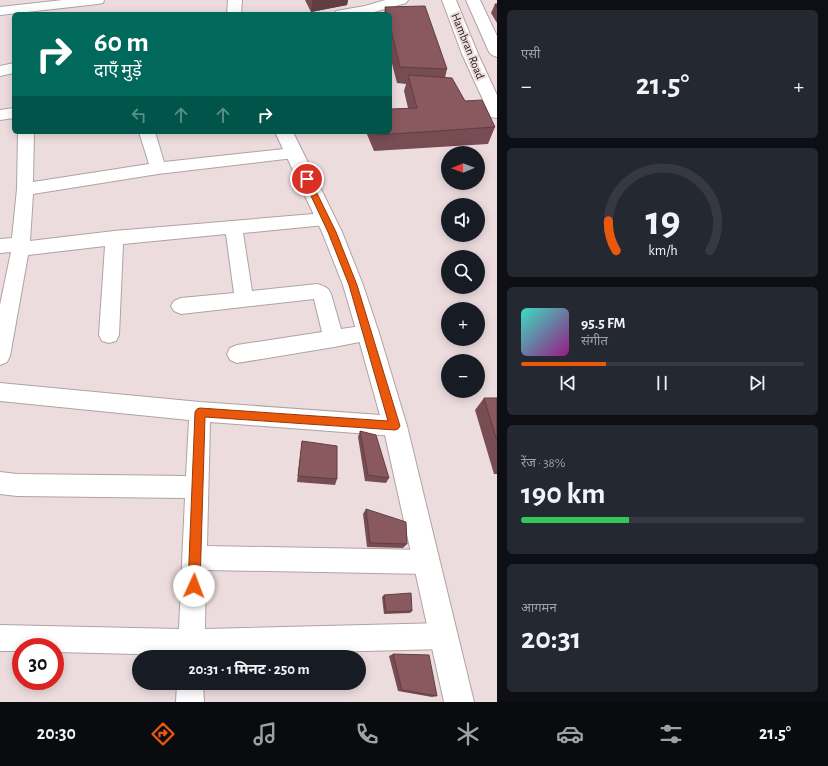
<!DOCTYPE html>
<html lang="hi">
<meta charset="utf-8">
<style>
:root{--surface:#171b24;--page:#242831;--text:#f1f3f6;--muted:#9ea1a6;--line:#363941;--accent:#ea580c}
body{margin:0;font-family:"Alegreya Sans","Noto Sans Devanagari",sans-serif;background:var(--page);color:var(--text);height:100vh;display:flex;flex-direction:column;font-size:15px;white-space:nowrap}
*{box-sizing:border-box;margin:0}
p{font-size:13px;color:var(--muted)}
.icon{flex:none;width:22px;height:22px;fill:none;stroke:currentColor;stroke-width:2;stroke-linecap:round;stroke-linejoin:round}
.map{position:relative;flex:1;overflow:hidden}
.details{display:flex;flex-direction:column;gap:10px;padding:10px;background:#0d0f14;width:331px}
.details>*{flex:none}
.top-card{position:absolute;left:12px;top:12px;width:380px;height:122px;border-radius:6px;box-shadow:0 2px 10px #0003;background:#00695c;color:#fff;overflow:hidden}
.needle{width:26px;rotate:269deg}
.controls{position:absolute;left:441px;top:146px;display:grid;gap:8px}
.controls a{display:grid;place-items:center;width:44px;height:44px;border-radius:50%;background:var(--surface);box-shadow:0 2px 10px #0003;font-size:20px}
.speed{position:absolute;left:12px;top:638px;display:flex;gap:8px;font-size:20px;font-weight:700;text-align:center}
.speed>*{display:grid;place-content:center;width:52px;height:52px;border-radius:50%;background:var(--surface);box-shadow:0 2px 10px #0003;line-height:1}
.speed .limit{border:6px solid #d22;background:#fff;color:#111}
.pin{position:absolute;display:grid;place-items:center;width:34px;height:34px;color:#fff;margin:-17px;border:2px solid #fff;border-radius:50%;box-shadow:0 1px 4px #0007}
.me{position:absolute;width:44px;margin:-22px;rotate:2deg;stroke-linejoin:round;filter:drop-shadow(0 0 3px #0008)}
.turn{display:flex;align-items:center;gap:14px;height:84px;padding:0 16px;font-size:18px}
.turn .icon{width:52px;height:52px;stroke-width:2.5}
.turn b{display:block;font-size:28px;line-height:34px}
.lanes{display:flex;align-items:center;height:38px;padding:0 16px;background:#0003;justify-content:center;gap:20px;direction:ltr}
.lanes .off{opacity:.35}
.big{font-size:30px;font-weight:700;line-height:1.1}
.details .card{flex:1;display:flex;flex-direction:column;justify-content:center;gap:6px;min-width:0;padding:0 14px;border-radius:6px;background:var(--page)}
.details .dial{align-items:center;gap:0}
.dial svg{height:104px;overflow:visible;fill:none;stroke:var(--line);stroke-width:7;stroke-linecap:round;text-anchor:middle}
.dial text{fill:var(--text);stroke:none}
.song{display:flex;align-items:center;gap:12px}
.cover{width:48px;height:48px;border-radius:6px;background:linear-gradient(135deg,hsl(170 70% 55%),hsl(310 70% 35%))}
.played{height:4px;border-radius:2px;background:linear-gradient(90deg,var(--accent) 30%,var(--line) 30%)}
.keys{display:flex;justify-content:space-around;direction:ltr}
.heat{display:flex;justify-content:space-between;align-items:center;font-size:22px;direction:ltr}
.charge{height:6px;border-radius:3px;background:linear-gradient(90deg,#34c759 38%,var(--line) 0)}
.trip{position:absolute;left:132px;top:650px;width:234px;height:40px;border-radius:20px;background:var(--surface);box-shadow:0 2px 10px #0003;font-weight:700;line-height:40px;text-align:center}
.tabs{display:flex;height:64px;justify-content:space-around;align-items:center;background:#090b0e;color:var(--muted)}
.tabs .icon{width:28px;height:28px}
.tabs .active{color:var(--accent)}
.tabs b{font-size:18px;color:var(--text)}
main{display:flex;flex:1;min-height:0}
.map>svg:first-child{display:block}
.lines{fill:none;stroke-linecap:round;stroke-linejoin:round}
.street-casing{stroke:#b0a2a3;stroke-width:2}
.secondary-casing{stroke:#b0a2a3;stroke-width:2}
.street{fill:#fff;fill-rule:evenodd}
.secondary{fill:#fff;fill-rule:evenodd}
.wall{fill:#774c52}
.shaded-wall{fill:#613e42}
.building{fill:#8a585f;stroke:#613e42}
.route{fill:#ea580c;stroke:#983908}
.labels{text-anchor:middle;stroke-width:4;stroke-linejoin:round;paint-order:stroke}
.far-street-label{font-size:12px;fill:#211c1c;stroke:#ecdcde}
</style>
<main>
<div class="map">
<svg width="497" height="702" viewBox="0 0 497 702">
<rect width="100%" height="100%" fill="#ecdcde"/>
<g class="lines">
<g class="street-casing">
<path id="street" d="M63 0H104L103 3 98 4 0 15V7Z
M14 108V118L0 120V110Z
M18 132H34L33 182 149 164 139 132H155L164 162 294 148 300 149 302 153 300 157 294 158 158 174 33 194 30 241 114 231 325 213 331 215 334 219 331 223 325 225 243 233 252 291 317 284C324 286 328 287 331 294L341 329 368 325 375 327 378 333 375 339 334 347 237 363 230 360 227 354 230 348 237 345 322 332 314 299 181 314 174 311 171 306 174 301 181 298 234 293 226 234 123 244 119 335 116 341 109 343 102 341 99 335 105 246 28 255 10 356 7 362 0 365V305L11 252 0 253V239L12 238 17 189Z
M0 383 200 402 395 416 403 419 406 426 403 433 395 436 210 422 207 546 427 550 436 553 439 562 436 571 427 574 206 570 205 629 445 623 454 627 458 636 454 645 445 649 204 655V657H178V655L55 652V647H21V651H0V625L179 629 185 498 17 496 0 494V472L17 474 186 476 189 420 0 401Z
M177 683H203L204 702H176Z"/>
</g>
<g class="secondary-casing">
<path id="secondary" d="M228 0H242L241 14H227Z
M385 0H408L406 3 367 14H334L336 11 365 6Z
M442 0H456L478 54 497 95V118L491 117 489 113 462 54Z
M466 0H480L497 36V57L492 55 489 52Z
M14 63V73L0 76V66Z
M275 132H293L342 232 363 285 379 333 407 426 474 702H444L383 426 357 333 343 285 322 232Z"/>
</g>
<use href="#street" class="street"/>
<use href="#secondary" class="secondary"/>
</g>
<path class="wall" d="M305 0H348L347 5 311 12Z
M495 4H497V23L491 13Z
M385 7 447 69 445 78 465 101 495 127 488 144 374 151 366 132H390L408 108 404 91 406 84 397 83 390 56V14H384Z
M484 398H497V474H494L475 410Z
M360 431 389 478 386 483 365 481 358 437Z
M302 441 337 479 335 485 297 482Z
M366 509 407 544 403 548 367 547 363 514Z
M384 595 412 611 410 613 384 614 382 597Z
M393 654 437 696 432 697 398 691 389 656Z"/>
<path class="shaded-wall" d="M312 0H348L347 5 311 12Z"/>
<path class="building" d="M495 4H497V8Z
M425 6 447 69 400 67 390 25V14H387L385 7Z
M408 75 452 78 465 101 482 100 495 127 378 135 377 132H390V109L417 108Z
M484 398H497V441Z
M360 431 376 435 389 478 368 475Z
M302 441 337 446V479L298 476Z
M366 509 406 522 407 544 370 543Z
M411 593 412 611 386 612 384 595Z
M393 654 429 655 437 696 402 690Z"/>
<path class="route" d="M307 176 310 179 336 232 357 285 400 426 398 429 395 430 205 417 200 586 198 590 194 592 190 590 188 586 195 412 197 409 200 408 388 421 349 285 328 232 303 179Z"/>
<g class="labels">
<g class="far-street-label">
<text transform="translate(468 46) rotate(68)" y="4">Hambran Road</text>
</g>
</g>
</svg>
<div class="controls">
<a><svg class="needle" viewBox="-14 -14 28 28"><path d="M0-13l5 13h-10z" fill="#e53935"/><path d="M0 13l5-13h-10z" fill="#9ea1a6"/></svg></a>
<a><svg class="icon" aria-label="sound" viewBox="0 0 24 24"><path d="M4 9h4l5-4v14l-5-4H4zM17 9q2 3 0 6"/></svg></a>
<a><svg class="icon" aria-label="search" viewBox="0 0 24 24"><circle cx="10" cy="10" r="6"/><path d="M15 15l6 6"/></svg></a>
<a>+</a>
<a>−</a>
</div>
<div class="speed"><div class="limit">30</div></div>
<div class="pin" style="left:307px;top:179px;background:#d93025"><svg class="icon" aria-label="arrive" viewBox="0 0 24 24"><path d="M6 21V4h12l-3 4 3 4H6"/></svg></div>
<svg class="me" style="left:194px;top:586px" viewBox="-20 -20 40 40"><circle r="19" fill="#fff"/><path d="M0-13L10 11 0 6-10 11z" fill="#ea580c"/></svg>
<div class="trip">20:31 · 1 मिनट · 250 m</div>
<div class="top-card">
<div class="turn"><svg class="icon" aria-label="right" viewBox="0 0 24 24"><path d="M7 20v-9h11M14 6l5 5-5 5"/></svg><div><b>60 m</b>दाएँ मुड़ें</div></div>
<div class="lanes"><svg class="icon off" aria-label="left" viewBox="0 0 24 24"><path d="M17 20v-9H6M10 6l-5 5 5 5"/></svg><svg class="icon off" aria-label="ahead" viewBox="0 0 24 24"><path d="M12 20V5M6 11l6-6 6 6"/></svg><svg class="icon off" aria-label="ahead" viewBox="0 0 24 24"><path d="M12 20V5M6 11l6-6 6 6"/></svg><svg class="icon" aria-label="right" viewBox="0 0 24 24"><path d="M7 20v-9h11M14 6l5 5-5 5"/></svg></div>
</div>
</div>
<section class="details">
<div class="card"><p>एसी</p>
<div class="heat"><a>−</a><b class="big">21.5°</b><a>+</a></div>
</div>
<div class="card dial"><svg viewBox="0 0 100 80">
<path d="M14 69A42 42 0 1 1 86 69"/>
<path d="M14 69A42 42 0 0 1 8 46" stroke="#ea580c"/>
<text x="50" y="56" font-size="32" font-weight="700">19</text>
<text x="50" y="72" font-size="11">km/h</text>
</svg></div>
<div class="card">
<div class="song"><i class="cover"></i><div><b>95.5 FM</b><p>संगीत</p></div></div>
<div class="played"></div>
<div class="keys"><svg class="icon" aria-label="previous" viewBox="0 0 24 24"><path d="M18 5L8 12l10 7zM5 5v14"/></svg><svg class="icon" aria-label="pause" viewBox="0 0 24 24"><path d="M8 5v14M16 5v14"/></svg><svg class="icon" aria-label="next" viewBox="0 0 24 24"><path d="M6 5l10 7-10 7zM19 5v14"/></svg></div>
</div>
<div class="card"><p>रेंज · 38%</p><b class="big">190 km</b><div class="charge"></div></div>
<div class="card"><p>आगमन</p><b class="big">20:31</b></div>
</section>
</main>
<nav class="tabs">
<b>20:30</b>
<svg class="icon active" aria-label="directions" viewBox="0 0 24 24"><path d="M12 3l9 9-9 9-9-9zM9 14v-3h6M13 9l2 2-2 2"/></svg>
<svg class="icon" aria-label="music" viewBox="0 0 24 24"><path d="M9 18V5l10-2v13"/><circle cx="6" cy="18" r="3"/><circle cx="16" cy="16" r="3"/></svg>
<svg class="icon" aria-label="phone" viewBox="0 0 24 24"><path d="M5 4h4l2 5-3 2q2 4 5 5l2-3 5 2v4C11 20 4 13 5 4z"/></svg>
<svg class="icon" aria-label="climate" viewBox="0 0 24 24"><path d="M12 3v18M4 7l16 10M4 17L20 7"/></svg>
<svg class="icon" aria-label="car" viewBox="0 0 24 24"><path d="M5 17H2v-5l4-1 3-4h7l3 4 3 1v5h-3M9 17h6M6 11h13"/><circle cx="7" cy="17" r="2"/><circle cx="17" cy="17" r="2"/></svg>
<svg class="icon" aria-label="filters" viewBox="0 0 24 24"><path d="M4 7h16M4 17h16"/><circle cx="9" cy="7" r="2"/><circle cx="15" cy="17" r="2"/></svg>
<b>21.5°</b>
</nav>
